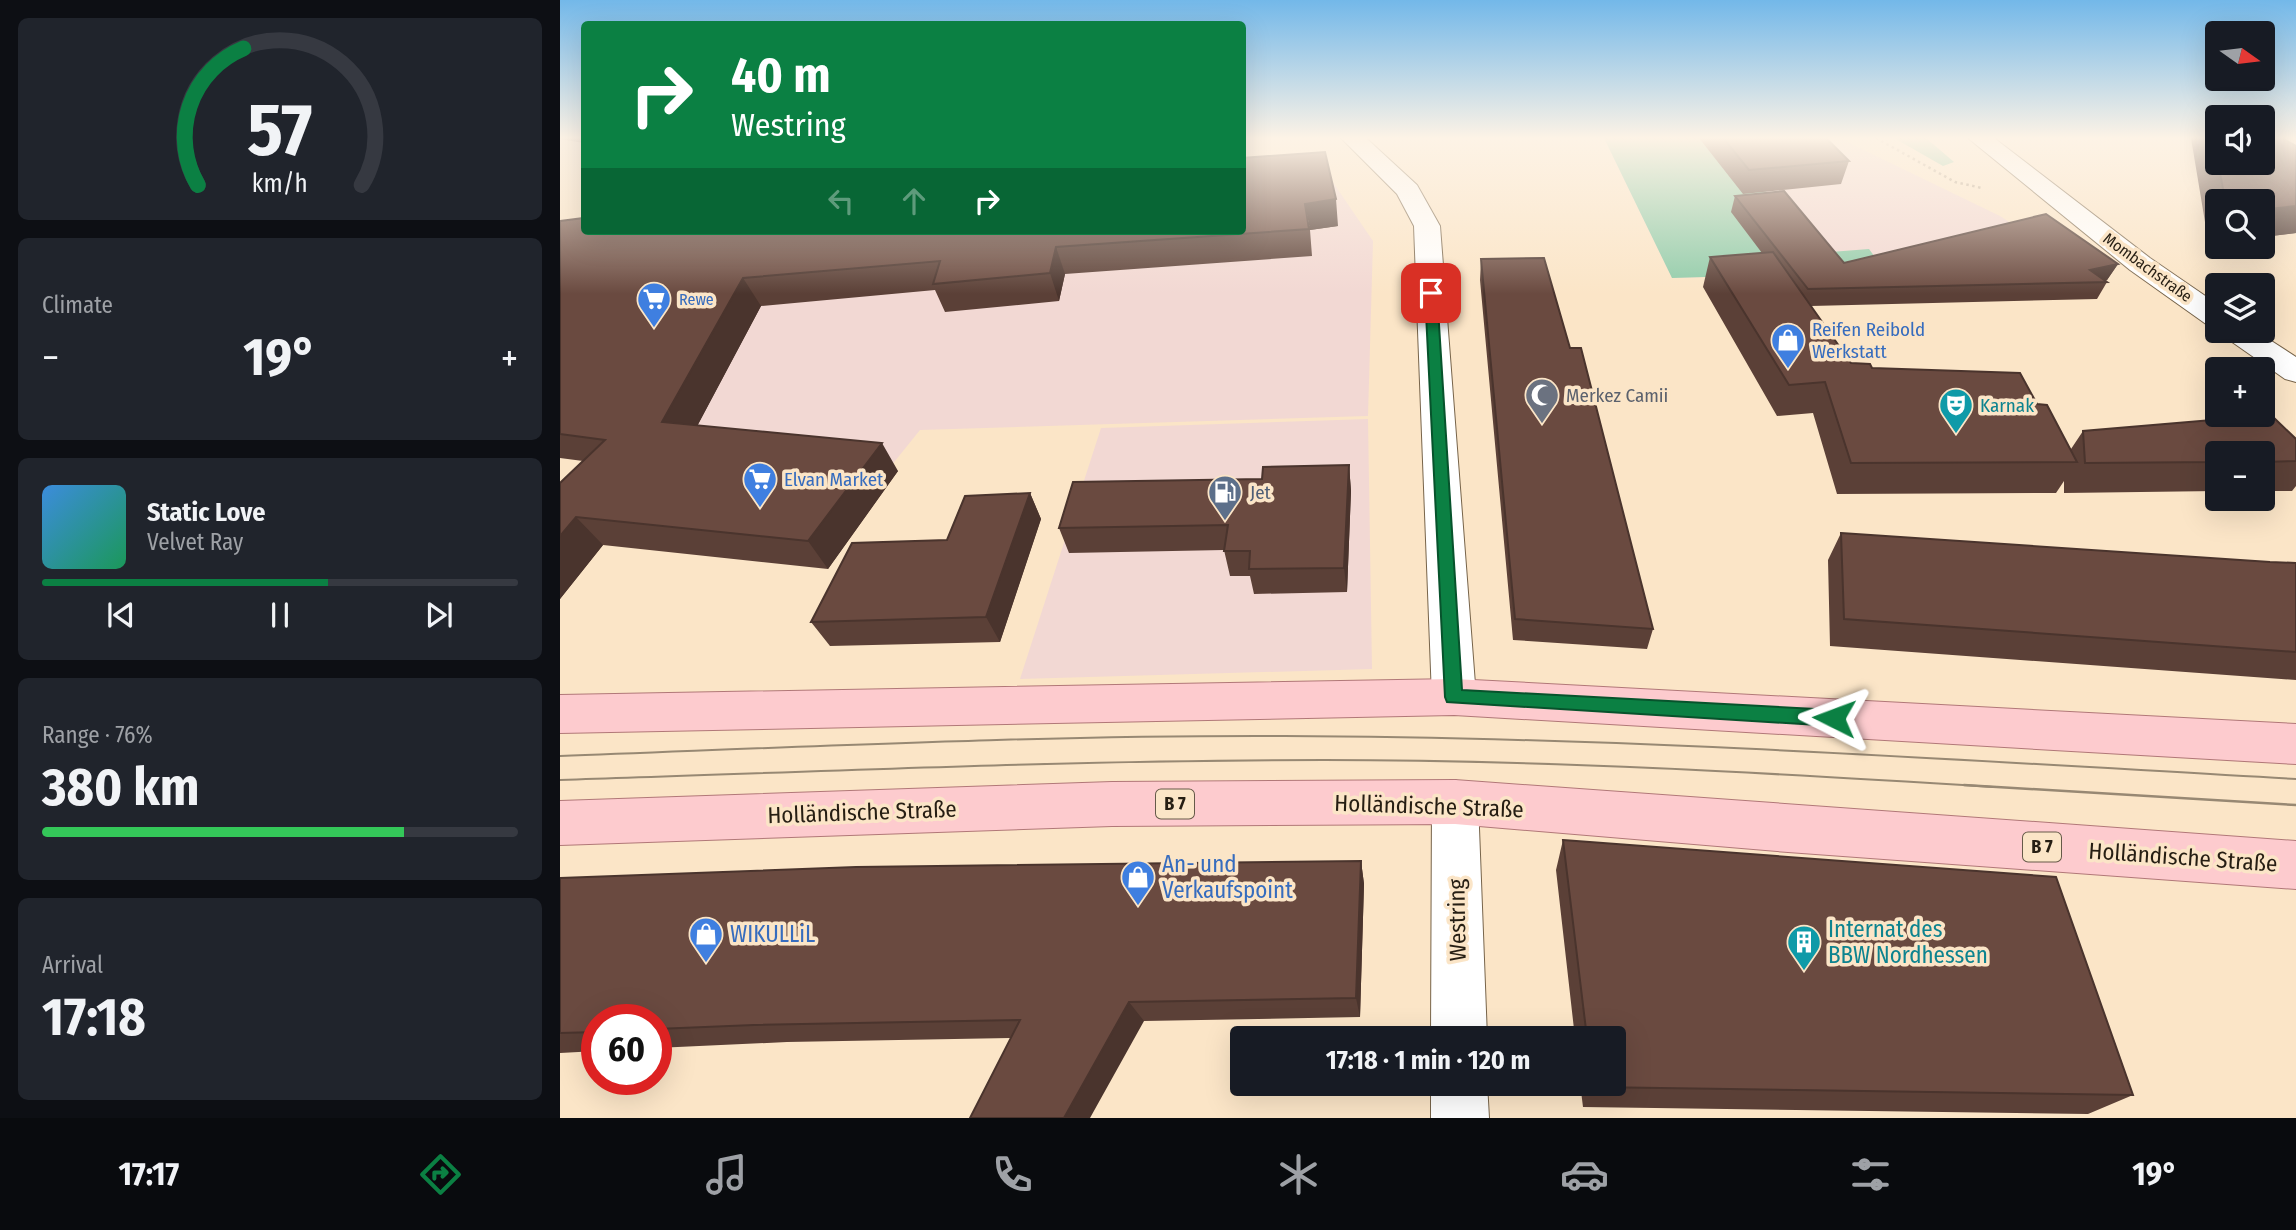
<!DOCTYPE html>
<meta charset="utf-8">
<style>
:root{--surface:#171b24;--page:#20242c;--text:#f1f3f6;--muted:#9ea1a6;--line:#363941;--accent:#0b8043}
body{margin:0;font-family:"Fira Sans Condensed",sans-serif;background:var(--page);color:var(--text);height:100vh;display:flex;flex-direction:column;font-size:26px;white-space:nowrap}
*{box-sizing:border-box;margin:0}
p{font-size:23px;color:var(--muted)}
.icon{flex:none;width:38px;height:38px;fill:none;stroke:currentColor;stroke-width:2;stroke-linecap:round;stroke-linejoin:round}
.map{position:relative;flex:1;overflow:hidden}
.details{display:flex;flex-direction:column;gap:18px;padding:18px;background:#0d0f14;width:560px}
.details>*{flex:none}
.guide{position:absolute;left:21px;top:21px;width:665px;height:214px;border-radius:7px;box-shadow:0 7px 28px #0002;background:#0b8043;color:#fff;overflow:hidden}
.needle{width:46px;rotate:104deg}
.fabs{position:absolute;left:1645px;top:21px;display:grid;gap:14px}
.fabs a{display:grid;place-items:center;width:70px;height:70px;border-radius:7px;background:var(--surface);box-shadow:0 7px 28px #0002;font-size:35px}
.speed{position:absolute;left:21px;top:1004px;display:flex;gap:14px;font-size:35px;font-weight:700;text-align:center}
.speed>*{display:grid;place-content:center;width:91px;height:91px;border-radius:50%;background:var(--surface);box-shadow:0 7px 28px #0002;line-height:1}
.speed .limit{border:10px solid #d22;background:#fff;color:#111}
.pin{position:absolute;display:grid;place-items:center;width:60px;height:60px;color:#fff;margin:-30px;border-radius:14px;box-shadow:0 4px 10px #0006}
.me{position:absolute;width:77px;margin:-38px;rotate:273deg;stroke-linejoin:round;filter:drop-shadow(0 0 5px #0008)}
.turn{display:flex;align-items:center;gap:24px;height:147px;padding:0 35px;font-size:32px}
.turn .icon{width:91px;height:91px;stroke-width:2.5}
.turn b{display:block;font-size:49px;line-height:60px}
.lanes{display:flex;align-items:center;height:66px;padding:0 35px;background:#0003;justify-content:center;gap:35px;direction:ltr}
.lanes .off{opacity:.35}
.big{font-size:52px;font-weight:700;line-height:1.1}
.details .card{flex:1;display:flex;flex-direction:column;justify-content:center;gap:10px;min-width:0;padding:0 24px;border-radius:10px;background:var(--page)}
.details .dial{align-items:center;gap:0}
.dial svg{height:182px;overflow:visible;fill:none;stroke:var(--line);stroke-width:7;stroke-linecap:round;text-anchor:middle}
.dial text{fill:var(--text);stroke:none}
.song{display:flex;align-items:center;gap:21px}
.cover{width:84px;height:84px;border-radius:10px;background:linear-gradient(135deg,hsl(210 70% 55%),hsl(150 70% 35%))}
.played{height:7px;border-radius:4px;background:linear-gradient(90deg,var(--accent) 60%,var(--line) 60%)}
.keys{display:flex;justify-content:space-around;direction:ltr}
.heat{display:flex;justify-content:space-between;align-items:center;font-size:38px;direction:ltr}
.charge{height:10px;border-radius:5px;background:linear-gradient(90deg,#34c759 76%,var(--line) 0)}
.trip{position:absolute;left:670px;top:1026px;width:396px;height:70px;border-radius:7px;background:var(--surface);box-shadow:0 7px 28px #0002;font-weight:700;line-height:70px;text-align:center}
.dock{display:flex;height:112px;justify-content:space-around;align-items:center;background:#090b0e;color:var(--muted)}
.dock .icon{width:49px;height:49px}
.dock .active{color:var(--accent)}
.dock b{font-size:32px;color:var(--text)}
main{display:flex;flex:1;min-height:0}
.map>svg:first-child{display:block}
.commercial{fill:#f2d8d3}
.green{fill:#91ccaa}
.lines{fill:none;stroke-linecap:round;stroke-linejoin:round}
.minor-casing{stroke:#77644a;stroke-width:2}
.tertiary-casing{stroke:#77644a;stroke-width:2}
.primary-casing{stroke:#b17878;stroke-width:2}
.path{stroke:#b4a28b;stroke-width:2.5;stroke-dasharray:2.5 3.5;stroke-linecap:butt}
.minor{fill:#fff;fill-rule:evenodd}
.tertiary{fill:#fff;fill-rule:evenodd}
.primary{fill:#fdcbce;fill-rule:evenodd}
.tram-far1{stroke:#978873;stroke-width:2}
.tram{stroke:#978873;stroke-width:2.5}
.wall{fill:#5b4037}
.shaded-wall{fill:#4a342d}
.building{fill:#6a4a40;stroke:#4a342d;stroke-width:2}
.route{fill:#0b8043;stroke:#07532c;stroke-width:2}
.labels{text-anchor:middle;stroke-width:7;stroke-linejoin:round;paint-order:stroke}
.far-street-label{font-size:16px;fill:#261e13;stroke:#fbe5c7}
.far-shop-label{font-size:16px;fill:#366cbe;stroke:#fbe5c7;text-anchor:start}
.shield{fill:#fbe5c7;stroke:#665a49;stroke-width:2}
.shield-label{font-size:18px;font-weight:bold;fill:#261e13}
.shop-label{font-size:19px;fill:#366cbe;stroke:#fbe5c7;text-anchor:start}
.worship-label{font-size:19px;fill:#5b616d;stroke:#fbe5c7;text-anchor:start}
.culture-label{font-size:19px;fill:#0d838f;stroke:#fbe5c7;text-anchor:start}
.service-label{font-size:19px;fill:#4e5e75;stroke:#fbe5c7;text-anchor:start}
.near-street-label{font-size:23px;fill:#261e13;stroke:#fbe5c7}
.near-shop-label{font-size:23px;fill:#366cbe;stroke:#fbe5c7;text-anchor:start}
.near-culture-label{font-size:23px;fill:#0d838f;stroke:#fbe5c7;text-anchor:start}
</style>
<main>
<section class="details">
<div class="card dial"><svg viewBox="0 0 100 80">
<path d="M14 69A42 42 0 1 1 86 69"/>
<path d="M14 69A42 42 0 0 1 34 9" stroke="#0b8043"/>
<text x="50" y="56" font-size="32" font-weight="700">57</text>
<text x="50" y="72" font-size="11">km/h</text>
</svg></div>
<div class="card"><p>Climate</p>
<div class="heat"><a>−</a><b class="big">19°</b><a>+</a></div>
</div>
<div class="card">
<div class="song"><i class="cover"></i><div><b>Static Love</b><p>Velvet Ray</p></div></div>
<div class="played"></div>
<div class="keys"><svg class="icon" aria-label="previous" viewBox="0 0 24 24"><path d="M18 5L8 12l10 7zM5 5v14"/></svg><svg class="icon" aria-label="pause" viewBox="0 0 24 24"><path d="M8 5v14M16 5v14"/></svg><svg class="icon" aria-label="next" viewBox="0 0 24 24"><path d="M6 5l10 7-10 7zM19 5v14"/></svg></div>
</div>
<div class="card"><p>Range · 76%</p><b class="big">380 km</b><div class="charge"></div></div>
<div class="card"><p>Arrival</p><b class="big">17:18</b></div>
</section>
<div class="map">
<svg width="1736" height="1118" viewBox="0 0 1736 1118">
<rect width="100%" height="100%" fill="#fbe5c7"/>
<path class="commercial" d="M1044 138H1279L1440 216 1466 233 1306 272 1112 278Z
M770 178 813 241 808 416 360 430 331 466 30 431 0 243 103 231H682Z
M808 419 812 669 460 679 541 428Z"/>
<path class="green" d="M1044 138H1139L1172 178 1193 176 1258 253 1309 249 1323 268 1306 272 1112 278Z
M1334 138H1366L1394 162 1383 166Z"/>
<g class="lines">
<g class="minor-casing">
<path id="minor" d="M781 138H806L857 185 880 226 916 697 909 710 894 715 879 710 872 697 854 226 837 194Z
M895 780 912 787 918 802 927 1038H871L872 802 878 787Z
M871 1083H927L929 1118H871Z"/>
</g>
<g class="tertiary-casing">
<path id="tertiary" d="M1408 138H1434L1590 258 1657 304V327L1646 324 1570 270Z
M1661 331H1696L1736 357V382L1725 379 1665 337Z"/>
</g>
<g class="primary-casing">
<path id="primary" d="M894 679 1736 724V764L894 715 0 733V695Z
M895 780 1736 841V889L1228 852 895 824 552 826 0 845V801L552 782Z"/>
</g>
<path class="path" d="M1316 138 1395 182 1422 188"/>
<use href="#minor" class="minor"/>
<use href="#tertiary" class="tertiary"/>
<use href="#primary" class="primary"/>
<path class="tram-far1" d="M0 756C241 747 483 735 724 736 1062 737 1399 760 1736 779
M0 780C254 772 509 760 764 760 987 760 1210 773 1433 787"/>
<path class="tram" d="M1404 785 1736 805"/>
</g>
<path class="wall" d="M0 138H24V143L0 139Z
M1139 138H1266L1289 161 1281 184 1183 194Z
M1631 138H1657V163H1703L1736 146V233L1703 237V201H1657V227L1646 228Z
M1175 196 1284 263 1558 264 1547 280 1545 281 1547 282 1537 299 1251 306 1291 363 1477 404 1511 449 1523 431 1736 439V486L1732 491H1703V453H1657V491L1504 493V481L1496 493 1277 494 1253 413 1217 416 1143 287 1150 257 1202 253 1171 212Z
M0 221 778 226 750 230 752 256 505 274 499 301 385 312 375 290 201 306 137 426 338 471 268 569 43 545 0 599V483L23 461 0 458Z
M921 259 1010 348 1093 629 1087 649 953 640 920 280Z
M789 465 791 491 787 592 694 594 690 576H670L664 550 509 553 499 528 702 479Z
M470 493 481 519 440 642 270 646 251 622 387 540Z
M1281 533 1710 562 1736 563V680L1270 646 1268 560Z
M1003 840 1573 1095 1528 1114 1023 1107 1020 1083H1054V1038H1015L996 870Z
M801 861 804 884 800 1017 584 1021 450 1038 227 1042 96 1048V1020H37V1051L0 1053V878Z"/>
<path class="shaded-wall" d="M1689 196 1685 201H1664L1665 199Z
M776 199 778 226 750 230 745 204Z
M1736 206V233L1703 237V219L1709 209Z
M1657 211V227L1646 228Z
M496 247 505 274 499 301 490 273Z
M1558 264 1547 280 1539 282 1530 270Z
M183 278 201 306 124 451 102 422Z
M322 443 338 471 268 569 248 541Z
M789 465 791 491 787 592 784 568Z
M470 493 481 519 440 642 426 617Z
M16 517 43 545 0 599V536Z
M801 861 804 884 800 1017 796 998Z
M569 1002 584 1021 530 1118H504Z"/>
<path class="building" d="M1163 138H1266L1289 161 1189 170Z
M1653 138H1657V158Z
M1703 138H1722L1736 146V206L1709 209 1703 205V201H1697L1689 196 1665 199 1658 163H1703Z
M765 152 776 199 745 204 749 229 496 247 490 273 373 284 380 261 183 278 102 422 322 443 248 541 16 517 0 536V483L45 440 0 434V221L24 218V231H682V158Z
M1224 191 1284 263 1486 214 1558 264 1530 270 1547 282 1248 289 1175 196Z
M1213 252 1291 363 1310 364 1312 368 1460 373 1477 404 1487 405 1517 462 1291 463 1265 382 1229 385 1150 257Z
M984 258 1010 348H1021L1093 629 955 619 921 259Z
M1711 415 1736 439V461L1703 462V453H1657V462L1525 463 1523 431Z
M789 465 784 568 689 569 690 551H664L668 525 499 528 513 482 702 479 703 467Z
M470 493 426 617 251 622 292 543 387 540 405 496Z
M1281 533 1710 562 1736 563V652L1284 619Z
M1003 840 1496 877 1573 1095 1033 1087V1083H1054V1038H1027Z
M801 861 796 998 569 1002 504 1118H410L460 1020 194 1025 96 1029V1020H37V1032L0 1033V878L296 867Z"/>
<linearGradient id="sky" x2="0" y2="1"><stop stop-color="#73b8e9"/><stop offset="0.47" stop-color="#fdf3e6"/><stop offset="1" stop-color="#fdf3e6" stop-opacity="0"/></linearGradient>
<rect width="1736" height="294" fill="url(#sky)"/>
<path class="route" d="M871 290 877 293 902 690 1274 710 1280 712 1283 718 1280 723 1274 726 887 702 885 697 865 293Z"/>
<defs>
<g id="supermarket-pin" transform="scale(1.75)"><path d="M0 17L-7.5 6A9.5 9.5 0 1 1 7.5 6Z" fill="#3f7fe0" stroke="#fbe5c7"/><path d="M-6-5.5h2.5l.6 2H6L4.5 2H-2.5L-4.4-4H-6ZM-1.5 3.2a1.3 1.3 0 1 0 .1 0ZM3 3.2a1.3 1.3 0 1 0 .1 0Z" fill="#fff"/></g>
<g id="shop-pin" transform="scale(1.75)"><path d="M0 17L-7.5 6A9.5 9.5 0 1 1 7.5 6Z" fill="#3f7fe0" stroke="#fbe5c7"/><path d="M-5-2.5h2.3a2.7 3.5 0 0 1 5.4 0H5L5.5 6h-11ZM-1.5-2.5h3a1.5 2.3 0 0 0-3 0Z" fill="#fff"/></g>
<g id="mosque-pin" transform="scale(1.75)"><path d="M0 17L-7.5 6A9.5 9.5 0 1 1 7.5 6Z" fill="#6b7280" stroke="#fbe5c7"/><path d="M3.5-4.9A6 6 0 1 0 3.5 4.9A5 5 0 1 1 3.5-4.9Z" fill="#fff"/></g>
<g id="theatre-pin" transform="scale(1.75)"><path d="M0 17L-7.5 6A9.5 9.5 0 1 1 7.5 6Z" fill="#0f9aa8" stroke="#fbe5c7"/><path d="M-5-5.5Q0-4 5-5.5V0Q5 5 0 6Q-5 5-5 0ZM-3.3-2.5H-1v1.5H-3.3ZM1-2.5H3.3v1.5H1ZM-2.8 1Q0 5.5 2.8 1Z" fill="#fff"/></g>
<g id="fuel-pin" transform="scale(1.75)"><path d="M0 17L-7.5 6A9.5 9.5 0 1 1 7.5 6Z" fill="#5c6f8a" stroke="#fbe5c7"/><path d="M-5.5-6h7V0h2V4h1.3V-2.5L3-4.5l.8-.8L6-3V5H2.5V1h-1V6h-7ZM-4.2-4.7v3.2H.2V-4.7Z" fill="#fff"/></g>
<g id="building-pin" transform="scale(1.75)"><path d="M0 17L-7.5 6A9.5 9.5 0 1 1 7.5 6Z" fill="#0f9aa8" stroke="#fbe5c7"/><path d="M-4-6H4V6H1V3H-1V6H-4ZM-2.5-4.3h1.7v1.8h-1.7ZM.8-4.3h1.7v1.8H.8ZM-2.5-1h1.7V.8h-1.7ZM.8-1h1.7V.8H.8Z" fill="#fff"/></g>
</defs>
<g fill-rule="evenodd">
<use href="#supermarket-pin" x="94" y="299"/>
<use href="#shop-pin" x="1228" y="340"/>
<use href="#mosque-pin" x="982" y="395"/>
<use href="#theatre-pin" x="1396" y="405"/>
<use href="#supermarket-pin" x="200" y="479"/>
<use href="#fuel-pin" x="665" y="492"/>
<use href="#shop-pin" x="578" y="877"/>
<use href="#shop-pin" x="146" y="934"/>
<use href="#building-pin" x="1244" y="942"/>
</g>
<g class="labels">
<g class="far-street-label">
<text transform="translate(1588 267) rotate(36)" y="6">Mombachstraße</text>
</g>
<g class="far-shop-label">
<text x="119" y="305">Rewe</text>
</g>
<g class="shield">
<rect x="596" y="789.5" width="38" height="29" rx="5"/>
<rect x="1463" y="832.5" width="38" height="29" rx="5"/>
</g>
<g class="shield-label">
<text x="615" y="810">B 7</text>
<text x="1482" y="853">B 7</text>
</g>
<g class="shop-label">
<text x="1252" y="336">Reifen Reibold<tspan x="1252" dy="22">Werkstatt</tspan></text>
<text x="224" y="486">Elvan Market</text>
</g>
<g class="worship-label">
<text x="1006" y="402">Merkez Camii</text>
</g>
<g class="culture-label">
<text x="1420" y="412">Karnak</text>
</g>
<g class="service-label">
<text x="690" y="499">Jet</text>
</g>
<g class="near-street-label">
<text transform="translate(869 806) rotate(2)" y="8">Holländische Straße</text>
<text transform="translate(302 812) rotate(-2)" y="8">Holländische Straße</text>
<text transform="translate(1623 857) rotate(4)" y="8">Holländische Straße</text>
<text transform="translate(897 920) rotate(-91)" y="8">Westring</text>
</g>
<g class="near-shop-label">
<text x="602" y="872">An- und<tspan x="602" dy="26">Verkaufspoint</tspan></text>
<text x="170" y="942">WIKULLiL</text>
</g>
<g class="near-culture-label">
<text x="1268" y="937">Internat des<tspan x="1268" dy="26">BBW Nordhessen</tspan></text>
</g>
</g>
</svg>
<div class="fabs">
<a><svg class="needle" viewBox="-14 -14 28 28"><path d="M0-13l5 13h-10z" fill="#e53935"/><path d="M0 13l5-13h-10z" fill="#9ea1a6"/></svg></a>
<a><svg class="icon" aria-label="sound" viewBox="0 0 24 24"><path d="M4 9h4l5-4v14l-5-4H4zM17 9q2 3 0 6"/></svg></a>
<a><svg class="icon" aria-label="search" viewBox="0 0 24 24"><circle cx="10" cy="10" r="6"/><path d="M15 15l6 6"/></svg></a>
<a><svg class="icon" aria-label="layers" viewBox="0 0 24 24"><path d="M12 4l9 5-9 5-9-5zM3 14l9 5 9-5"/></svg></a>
<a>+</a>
<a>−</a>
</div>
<div class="speed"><div class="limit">60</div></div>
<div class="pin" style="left:871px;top:293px;background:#d93025"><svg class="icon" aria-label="arrive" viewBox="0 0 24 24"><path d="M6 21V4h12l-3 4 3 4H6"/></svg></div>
<svg class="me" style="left:1274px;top:718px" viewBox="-20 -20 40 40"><path d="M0-17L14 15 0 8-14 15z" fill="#0b8043" stroke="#fff" stroke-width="4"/></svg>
<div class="trip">17:18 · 1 min · 120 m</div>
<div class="guide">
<div class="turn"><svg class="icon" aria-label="right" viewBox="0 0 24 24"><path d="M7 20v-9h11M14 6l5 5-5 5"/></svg><div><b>40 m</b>Westring</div></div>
<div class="lanes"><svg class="icon off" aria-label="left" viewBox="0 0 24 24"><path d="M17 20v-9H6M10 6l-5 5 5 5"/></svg><svg class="icon off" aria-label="ahead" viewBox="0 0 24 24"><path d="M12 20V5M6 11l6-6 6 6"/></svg><svg class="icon" aria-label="right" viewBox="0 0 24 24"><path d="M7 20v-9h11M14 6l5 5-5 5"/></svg></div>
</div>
</div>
</main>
<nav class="dock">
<b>17:17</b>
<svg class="icon active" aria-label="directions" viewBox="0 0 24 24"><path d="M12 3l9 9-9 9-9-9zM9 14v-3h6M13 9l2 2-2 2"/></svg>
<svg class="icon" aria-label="music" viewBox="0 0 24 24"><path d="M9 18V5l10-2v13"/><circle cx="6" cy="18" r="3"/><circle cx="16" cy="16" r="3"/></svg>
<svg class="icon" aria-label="phone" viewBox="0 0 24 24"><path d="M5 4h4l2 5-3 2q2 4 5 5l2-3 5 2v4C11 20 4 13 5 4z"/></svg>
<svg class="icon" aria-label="climate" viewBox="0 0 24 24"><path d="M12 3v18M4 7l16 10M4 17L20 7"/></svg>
<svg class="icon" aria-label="car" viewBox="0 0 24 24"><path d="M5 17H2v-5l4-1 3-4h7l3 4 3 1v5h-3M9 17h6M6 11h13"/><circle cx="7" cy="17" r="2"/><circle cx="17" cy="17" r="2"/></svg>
<svg class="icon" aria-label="filters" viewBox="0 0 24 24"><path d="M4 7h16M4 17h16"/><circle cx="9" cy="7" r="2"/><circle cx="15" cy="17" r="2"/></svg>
<b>19°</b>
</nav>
